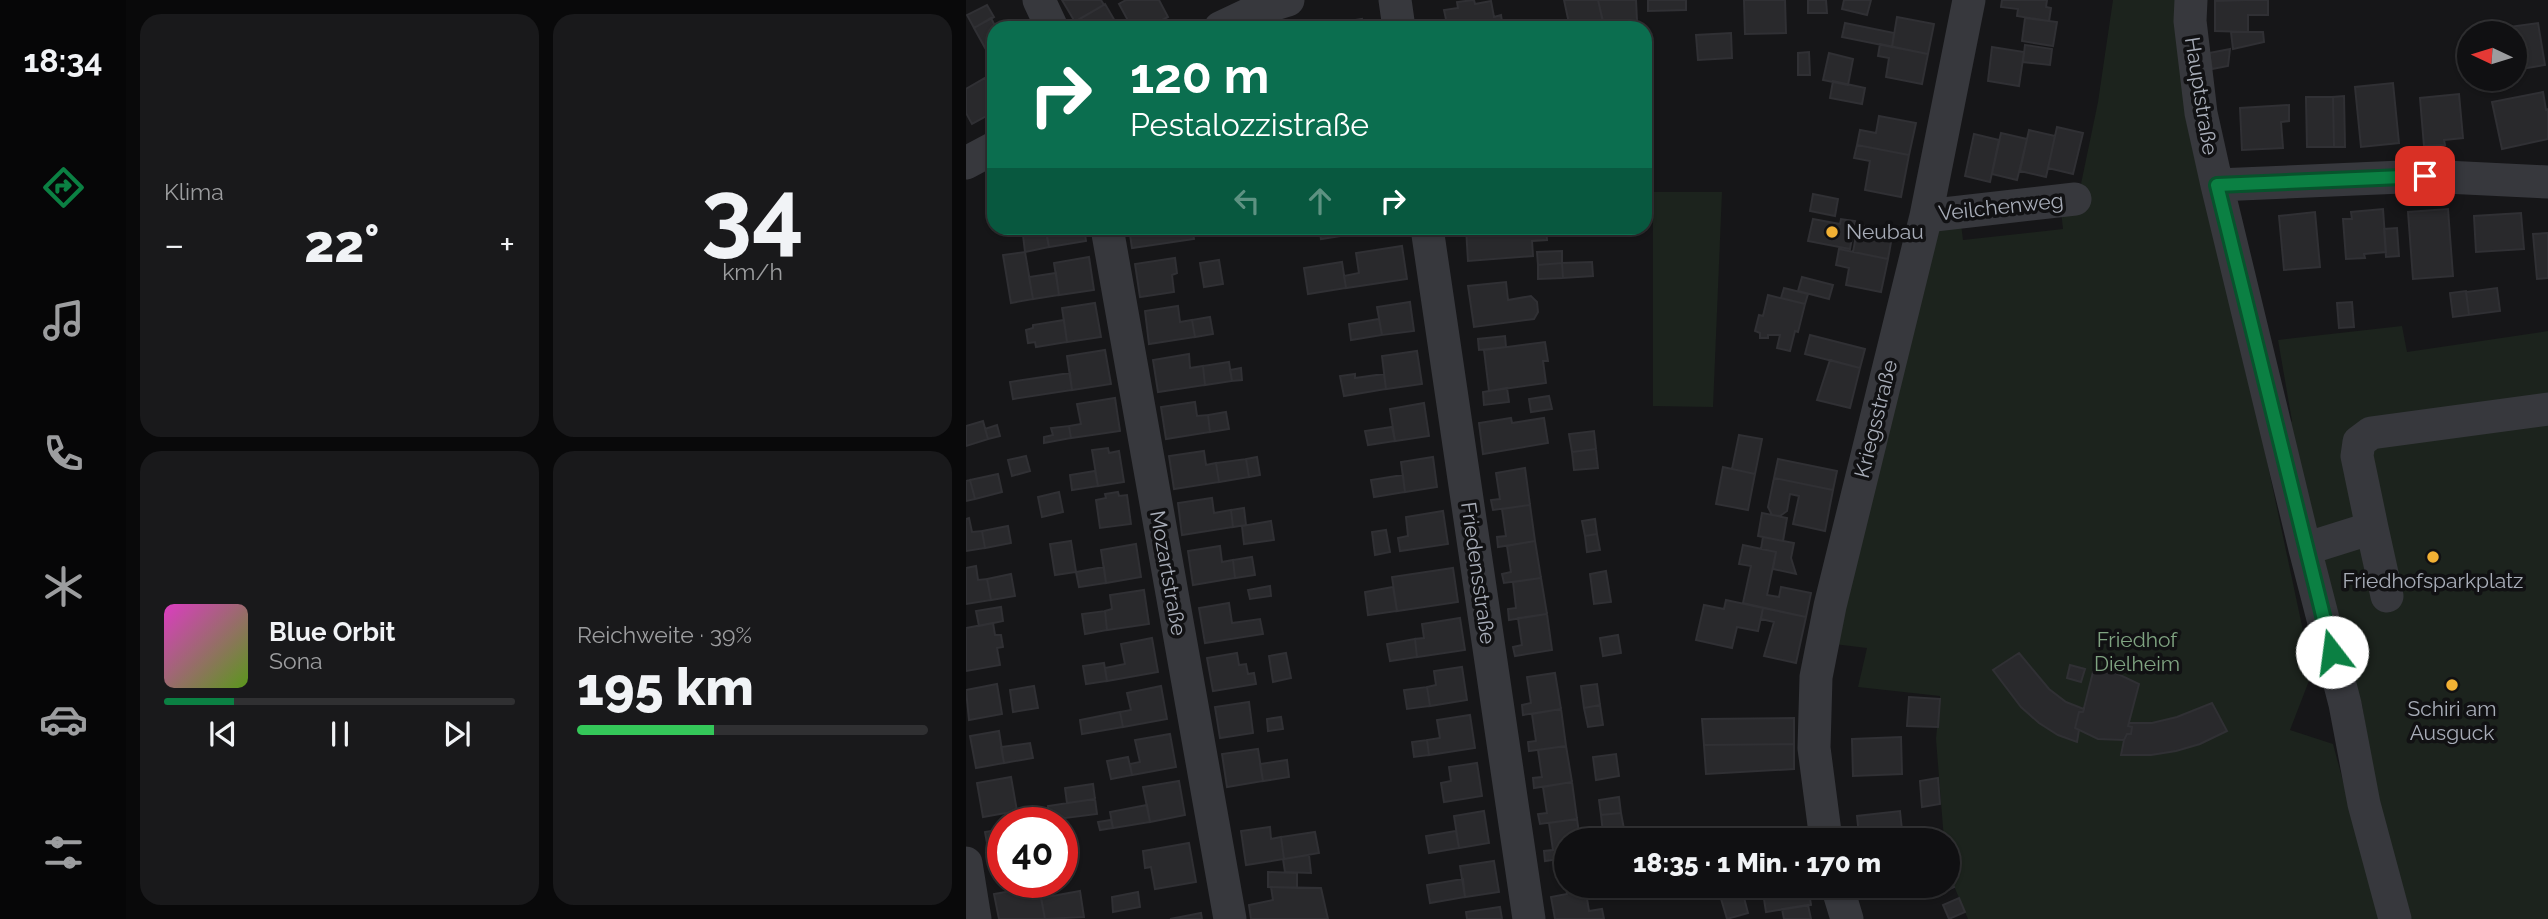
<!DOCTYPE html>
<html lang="de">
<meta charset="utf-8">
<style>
:root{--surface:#101012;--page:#19191b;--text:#f1f3f6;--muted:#9c9d9f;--line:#303032;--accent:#0b8043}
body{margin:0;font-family:Raleway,sans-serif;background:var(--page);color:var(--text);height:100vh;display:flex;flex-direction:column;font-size:26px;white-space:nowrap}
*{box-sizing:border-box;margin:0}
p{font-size:23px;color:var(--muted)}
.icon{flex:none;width:38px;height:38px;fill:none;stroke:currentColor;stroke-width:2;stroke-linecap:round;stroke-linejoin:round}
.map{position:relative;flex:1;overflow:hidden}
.side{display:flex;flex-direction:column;gap:14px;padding:14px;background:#09090a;width:840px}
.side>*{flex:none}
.top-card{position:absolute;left:21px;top:21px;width:665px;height:214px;border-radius:21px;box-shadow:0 2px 5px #0004,0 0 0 2px var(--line);background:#0b6e4f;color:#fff;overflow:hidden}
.needle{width:46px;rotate:274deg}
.buttons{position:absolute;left:1491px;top:21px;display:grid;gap:14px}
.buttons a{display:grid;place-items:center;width:70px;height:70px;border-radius:50%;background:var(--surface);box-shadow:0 2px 5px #0004,0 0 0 2px var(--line);font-size:35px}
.speed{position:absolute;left:21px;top:807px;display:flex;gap:14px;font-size:35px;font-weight:700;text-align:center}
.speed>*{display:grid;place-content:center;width:91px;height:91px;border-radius:50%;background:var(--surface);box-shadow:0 2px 5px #0004,0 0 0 2px var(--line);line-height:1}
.speed .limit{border:10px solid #d22;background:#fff;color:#111}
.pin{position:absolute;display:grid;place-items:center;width:60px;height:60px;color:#fff;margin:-30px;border-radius:14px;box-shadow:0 4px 10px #0006}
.me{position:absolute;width:77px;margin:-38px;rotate:345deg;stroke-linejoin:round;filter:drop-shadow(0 0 5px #0008)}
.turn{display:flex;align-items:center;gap:24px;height:147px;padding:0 28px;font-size:32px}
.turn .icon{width:91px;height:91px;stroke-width:2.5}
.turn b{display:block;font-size:49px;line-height:60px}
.lanes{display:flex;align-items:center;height:66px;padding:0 28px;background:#0003;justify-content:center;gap:35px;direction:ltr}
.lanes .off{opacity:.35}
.big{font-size:52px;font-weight:800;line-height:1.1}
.side .card{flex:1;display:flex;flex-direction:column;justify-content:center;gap:10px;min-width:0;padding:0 24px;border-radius:21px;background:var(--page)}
.side .dial{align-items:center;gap:0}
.dial b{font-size:91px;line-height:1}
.song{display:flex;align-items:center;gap:21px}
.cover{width:84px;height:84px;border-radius:10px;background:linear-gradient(135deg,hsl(310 70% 55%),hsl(90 70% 35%))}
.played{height:7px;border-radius:4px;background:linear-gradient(90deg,var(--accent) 20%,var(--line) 20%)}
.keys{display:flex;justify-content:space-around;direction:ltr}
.heat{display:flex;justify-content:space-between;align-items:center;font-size:38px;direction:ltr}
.charge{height:10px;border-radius:5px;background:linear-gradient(90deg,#34c759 39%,var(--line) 0)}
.side .tiles{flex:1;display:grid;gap:14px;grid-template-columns:repeat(2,1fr)}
.trip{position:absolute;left:588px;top:828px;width:406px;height:70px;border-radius:35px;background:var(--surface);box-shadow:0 2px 5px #0004,0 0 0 2px var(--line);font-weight:800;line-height:70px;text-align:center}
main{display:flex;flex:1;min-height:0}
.tab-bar{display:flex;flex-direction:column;width:126px;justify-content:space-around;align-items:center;background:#060607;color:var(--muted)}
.tab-bar .icon{width:49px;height:49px}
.tab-bar .on{color:var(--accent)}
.tab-bar b{font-size:32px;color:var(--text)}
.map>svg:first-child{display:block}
.green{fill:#1c231d}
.building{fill:#29292c;stroke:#303034;stroke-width:2}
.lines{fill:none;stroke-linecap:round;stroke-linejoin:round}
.minor{stroke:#37383d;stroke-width:33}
.route-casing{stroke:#07532c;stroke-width:18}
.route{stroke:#0b8043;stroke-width:12}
.poi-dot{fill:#f2b134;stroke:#111113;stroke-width:2.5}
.labels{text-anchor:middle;stroke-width:7;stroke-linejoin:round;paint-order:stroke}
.street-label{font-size:21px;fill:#a8adb8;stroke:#111113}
.poi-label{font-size:21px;fill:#a8adb8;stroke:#111113}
.park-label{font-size:21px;fill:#7fa381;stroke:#111113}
</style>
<main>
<nav class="tab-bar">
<b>18:34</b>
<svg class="icon on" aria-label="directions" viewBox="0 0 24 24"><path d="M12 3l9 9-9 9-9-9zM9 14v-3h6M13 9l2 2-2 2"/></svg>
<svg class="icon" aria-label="music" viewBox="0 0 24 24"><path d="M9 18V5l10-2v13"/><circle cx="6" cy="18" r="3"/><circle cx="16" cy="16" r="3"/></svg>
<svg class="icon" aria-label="phone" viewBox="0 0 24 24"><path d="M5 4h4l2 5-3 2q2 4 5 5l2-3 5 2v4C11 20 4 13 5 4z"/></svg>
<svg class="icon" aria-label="climate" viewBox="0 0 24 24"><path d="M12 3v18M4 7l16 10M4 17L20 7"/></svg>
<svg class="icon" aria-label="car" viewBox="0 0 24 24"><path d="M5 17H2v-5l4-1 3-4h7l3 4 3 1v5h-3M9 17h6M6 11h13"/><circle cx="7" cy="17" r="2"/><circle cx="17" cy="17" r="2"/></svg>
<svg class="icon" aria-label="filters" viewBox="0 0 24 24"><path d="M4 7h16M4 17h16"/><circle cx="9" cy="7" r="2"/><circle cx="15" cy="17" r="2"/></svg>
</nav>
<section class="side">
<div class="tiles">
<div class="card"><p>Klima</p>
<div class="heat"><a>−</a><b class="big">22°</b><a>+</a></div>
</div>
<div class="card dial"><b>34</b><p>km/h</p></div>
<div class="card">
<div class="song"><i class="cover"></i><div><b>Blue Orbit</b><p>Sona</p></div></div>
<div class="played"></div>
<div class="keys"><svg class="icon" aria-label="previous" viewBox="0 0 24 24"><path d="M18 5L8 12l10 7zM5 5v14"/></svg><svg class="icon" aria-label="pause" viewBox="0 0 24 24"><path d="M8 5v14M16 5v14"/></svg><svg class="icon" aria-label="next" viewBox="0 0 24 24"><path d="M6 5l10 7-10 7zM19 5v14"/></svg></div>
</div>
<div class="card"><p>Reichweite · 39%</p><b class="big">195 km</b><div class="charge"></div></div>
</div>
</section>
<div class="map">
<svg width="1582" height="919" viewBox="0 0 1582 919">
<rect width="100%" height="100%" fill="#161618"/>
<path class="green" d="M1147 0H1217L1267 301 1346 673 1324 730 1367 744 1414 919H1002L982 872V840H978L970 739 974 696 892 687 901 648 868 644 973 226 995 224 997 240 1097 229 1095 211 1110 208 1132 102Z
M687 192H756L747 407 687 406Z
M1436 326 1441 352 1582 331V919H1442L1416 826 1396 705 1311 436 1326 421 1312 340Z"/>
<path class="building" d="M96 0H135L138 5 109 22Z
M160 0H193L202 17 181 28H166L153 4Z
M508 0 509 4 525 1 528 17 535 15 537 28H475V25L481 24 478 10 492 8 491 2Z
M598 0H632L637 21 604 28Z
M632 0H670L671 21 638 27Z
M682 0H720V10L682 11Z
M778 0H819L820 33 779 34Z
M842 0H860L861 13H842Z
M878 0H905L901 15 876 9Z
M1036 0H1081L1080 7 1085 8 1083 21 1051 16 1052 9 1035 7Z
M1282 0H1302V15H1282V32L1249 31V1Z
M139 4 153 28H107L105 24Z
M21 5 28 17 8 28 1 15Z
M931 17 968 24 962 54 926 47Z
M25 18 30 28H28V64L8 28Z
M1059 18 1091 22 1087 46 1056 41Z
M396 19 397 28H376V22Z
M879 23 928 33 926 47 876 37Z
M1572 23 1579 65 1549 70V33H1529L1528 29Z
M1265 32H1297L1298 42 1267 49Z
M765 33 766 58 732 60 730 35Z
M914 44 962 54 956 84 920 77 923 58 912 56Z
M1059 45 1086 49 1084 65 1057 62Z
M1026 47 1058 52 1053 86 1022 81Z
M1264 49 1262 66 1246 69 1243 53Z
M843 52 844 75H832V53Z
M863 53 887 59 882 85 857 80Z
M19 78 28 95V112L6 124 0 113V89Z
M867 81 899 88 896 104 864 98Z
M1427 83 1433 143 1395 147 1389 87Z
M1577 92 1580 110 1582 109V139L1536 149 1526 102Z
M1493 94 1497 138 1478 140 1479 145 1458 146 1454 98Z
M1378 96 1379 147H1368L1367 97Z
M1340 97H1367L1368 147H1341Z
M1323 105V121L1315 122 1317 148 1276 150 1274 108Z
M913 116 950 123 943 155 891 145 894 130 910 133Z
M1091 127 1117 133 1107 174 1082 168Z
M1063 130 1089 136 1080 177 1054 171Z
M1035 133 1061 139 1051 180 1026 174Z
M1008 134 1033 140 1024 182 999 176Z
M891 145 943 155 935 197 899 190 904 161 888 158Z
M847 194 872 199 869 216 844 211Z
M1417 209 1420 252 1398 254 1399 258 1380 259 1377 219H1386L1385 212Z
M1482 209 1487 276 1447 279 1442 212Z
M1349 212 1354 267 1318 270 1313 216Z
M1555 213 1558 249 1510 252 1508 216Z
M847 219 874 224 875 219 889 221 884 249 842 241Z
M892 225 927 231 922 259 887 252Z
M79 228H118L120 241 83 247Z
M163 228H226L228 239 166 248Z
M353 228H387L388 234 355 239Z
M500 228H580L581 240 566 241 567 256 502 261Z
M1431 228 1433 256 1420 257 1418 229Z
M80 230 83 247 59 252 57 235Z
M1582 233V278L1571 279 1567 234Z
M436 246 441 279 380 288 378 276 393 273 390 253Z
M873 249 922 259 915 292 880 285 883 268 870 265Z
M596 251V263L572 265 571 252Z
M59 252 67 299 45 303 37 255Z
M123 257 128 290 93 295 88 263Z
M209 258 211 273 206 275 208 292 174 297 169 264Z
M253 260 257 284 238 287 234 263Z
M376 262 380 288 342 294 338 268Z
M626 262 627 276 597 278 596 263Z
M596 263 597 278 572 279V265Z
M90 273 93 295 67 299 63 277Z
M836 277 867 285 863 299 832 291Z
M540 282 542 300 565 296 571 302 572 312 568 319 508 327 502 286Z
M818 288 842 294 839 304 815 298Z
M1531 288 1534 311 1503 315 1500 292Z
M1500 291 1503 315 1487 317 1484 293Z
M802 295 839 304 832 332 829 331 824 351 811 348 814 335H802V338H794V333L789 331 793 315 797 316Z
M444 302 448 331 416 335 411 307Z
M1386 302 1388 327 1373 328 1371 303Z
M129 303 135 337 101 342 96 308Z
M212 306 214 322 226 320 229 337 183 344 179 311Z
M244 317 247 334 229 337 226 320Z
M413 319 416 335 385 340 383 324Z
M98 320 101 342 70 347 69 342 62 343 60 330 67 328V325Z
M844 335 899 349 894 368 839 354Z
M539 336 540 347 513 350 512 339Z
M579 342 582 361H577L580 383 523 391 518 350Z
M139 350 145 384 106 390 101 356Z
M451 351 456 384 420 389 416 356Z
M223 354 224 368 237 366 239 385 192 392 187 360Z
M864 360 894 368 884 408 851 400Z
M263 362 266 381 239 385 237 366Z
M275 368 276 380 266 381 264 370Z
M104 373 106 390 47 399 44 382Z
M389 374V378L418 374 420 389 378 396 374 376Z
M541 388 543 402 518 405 517 392Z
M583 396 586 409 565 412 563 399Z
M149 398 154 431 105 438 103 426 115 424 111 404Z
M229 402 231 416 242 415 244 432 200 439 195 407Z
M458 403 463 436 429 441 424 409Z
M260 412 263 429 244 432 242 415Z
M545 418 546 423 578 418 582 443 517 454 513 423Z
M17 421 22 439 0 446V426Z
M31 425 34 436 22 439 19 429Z
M103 426 105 438 78 443V437L87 435 85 428Z
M426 427 429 441 402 445 399 431Z
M628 431 630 449 606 452 603 434Z
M773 435 796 439 789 474 766 469Z
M142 448 143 453 153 451 158 482 132 486 126 450Z
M630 449 632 468 608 470 606 452Z
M238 451 240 465 250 463 253 482 208 489 203 456Z
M60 456 64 471 46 476 42 460Z
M291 457 294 475 283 477 280 459Z
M467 457 471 487 439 492 435 462Z
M280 459 283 477 253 482 250 463Z
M812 459 871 471 867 490 808 478Z
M757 467 789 474 782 510 750 504Z
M559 468 564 505 527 510 525 500 534 499 530 473Z
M129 471 132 486 106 490 104 475Z
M32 474 36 492 9 499 4 480Z
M437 475 439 492 408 497 405 480Z
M808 478 867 490 859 531 827 524 833 496 824 494 821 511 814 516 806 515 802 507Z
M4 480 9 499 0 501V481Z
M93 492 97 512 76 517 72 497Z
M152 492 153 496 161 495 165 524 134 528 130 500 140 498 139 494Z
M246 498 248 513 265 510 267 527 216 535 212 503Z
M564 505 569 541 532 547 531 537 540 536 536 509Z
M278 508 280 525 267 527 265 510Z
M477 511 482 544 434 551 432 538 442 536 440 517Z
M796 513 821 518 817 541 792 536Z
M3 518 6 532 16 531 19 548 0 551V519Z
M629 519 631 534 619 536 616 521Z
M305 521 308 540 278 544 276 526Z
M42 526 45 543 19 548 16 531Z
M420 530 424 552 409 555 406 532Z
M631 534 634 550 621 552 619 536Z
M797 537 828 543 825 558 830 574 807 569 810 552 795 549Z
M105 541 110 572 89 575 84 544Z
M569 541 575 578 538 583 536 574 545 572 541 546Z
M170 544 175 577 140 583 135 550Z
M777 545 810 552 801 595 813 597 815 587 845 593 840 617 777 603 785 566 773 564Z
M254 546 256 562 267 560 269 578 227 585 222 551Z
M286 557 289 575 269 578 267 560Z
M10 566 12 580 21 579 25 600 0 604V568Z
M138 567 140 583 113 587 110 572Z
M487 568 492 602 431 611 426 577Z
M640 571 645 602 628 604 624 574Z
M45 574 49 596 25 600 21 579Z
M575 578 581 614 543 620 542 609 550 608 547 582Z
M304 586 305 596 284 599 282 590Z
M427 587 431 611 402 615 399 592Z
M178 590 183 624 141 630 139 611 146 609 144 595Z
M760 600 797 608 792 631 771 627 766 648 730 640 738 605 758 609Z
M263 603 266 623 294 619 297 634 239 643 233 608Z
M35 607 37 621 13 626 10 611Z
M797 608 840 617 830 663 798 656 808 622 795 619Z
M139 611 141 630 119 634 116 614Z
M581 614 586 650 549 656 547 647 556 645 552 618Z
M494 618 499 650 451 657 449 639 458 638 456 624Z
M27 623 29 635H35L37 647 31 648 34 665 0 671V628Z
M652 635 655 653 637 656 634 638Z
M186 638 192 672 141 681 139 668 159 664 155 644Z
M449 639 451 657 424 661 421 644Z
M271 653 273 665 280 664 282 674 288 673 290 684 247 691 241 658Z
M320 653 325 678 307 682 303 656Z
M1053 653 1083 689 1100 702 1118 709 1117 712H1113L1109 728 1113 730 1111 742 1092 735 1073 723 1055 707 1027 670Z
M138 663 141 681 120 684 117 666Z
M1104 665 1119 669 1115 682 1101 678Z
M496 667 501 700 464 706 461 687 470 685 468 671Z
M1127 672 1150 673 1173 684 1162 726 1166 727 1165 734H1161L1158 740 1132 739 1109 728 1113 712H1117Z
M589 673 595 709 557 715 556 705 565 703 561 677Z
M31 684 36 714 3 720 0 690Z
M631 684 634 705 618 708 615 686Z
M68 686 72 708 47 712 44 690Z
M195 686 201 719 157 727 154 712 165 710 161 693Z
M461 687 464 706 441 709 438 690Z
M943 697 974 699 972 727 941 726Z
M283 702 287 733 254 738 249 707Z
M1246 703 1261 731 1234 744 1210 751 1185 755H1155L1158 740 1161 734H1165L1166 727 1162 726 1163 723H1186L1211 717Z
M634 705 637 725 622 727 618 708Z
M595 709 600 746 563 751 562 742 570 741 566 714Z
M154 712 157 727 116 734 114 720Z
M504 715 509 748 463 755 461 740 474 738 471 720Z
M315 717 317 729 302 731 301 719Z
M828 718V744L738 745 736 719Z
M33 731 38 763 10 768 4 736Z
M204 734 210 767 166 775 164 764 174 762 169 740Z
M935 737 936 774 887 776 886 739Z
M461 740 463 755 448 757 446 742Z
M64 743 67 758 38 763 35 747Z
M828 744V769L740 774 738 745Z
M600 746 606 782 568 788 567 778 576 777 572 750Z
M292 749 297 781 261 787 256 754Z
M650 754 653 776 630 780 627 757Z
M162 757 166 775 145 779 141 761Z
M321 760 323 777 297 781 294 764Z
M511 763 516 796 478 802 475 783 485 781 483 767Z
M45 777 51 811 17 817 11 783Z
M972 778 974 804 956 807 954 781Z
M213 781 219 815 184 822 177 787Z
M606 782 611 819 574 824 572 814 581 813 577 787Z
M127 784 129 799 101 803 99 788Z
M653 797 655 813 635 815 633 800Z
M129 799 131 814 84 820 82 806Z
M181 805 184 822 147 828 144 812Z
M518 811 523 843 493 848 488 816Z
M934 811 936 830H931L932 840H898L897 834 893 835 891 816Z
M655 813 658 829 637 833 635 815Z
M611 819 614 840H600V858L579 861 578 851 587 850 583 823Z
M145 820 147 828 134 830 132 822Z
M304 827 305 839 315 837 318 859 280 865 275 831Z
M37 829V863L25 865 19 832Z
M490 831 493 848 463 853 460 836Z
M349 832 353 853 318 859 315 837Z
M833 834 834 840H799Z
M223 843 230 882 189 889 185 867 179 868 177 851Z
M343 855 345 873 319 872 317 859Z
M528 861 533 892 499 897 494 866Z
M302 872 331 873V888L302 887Z
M982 872 988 887 978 892 975 886H982Z
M497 879 499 897 464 903 461 885Z
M73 886 79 919H33L28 894Z
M619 886 623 911 636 909 638 919H589L585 897 601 894 600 887Z
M775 886 782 913 761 919 753 892Z
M796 886H842L845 905 800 912Z
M305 887 355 888 362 919H285L283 905 307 900Z
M114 891 118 917 79 919 75 898Z
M172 892 174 907 147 912 146 897Z
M993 898 999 912 983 919 977 905Z
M842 905 845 919H818L816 909Z
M534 907 536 919H501L500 912Z
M235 913 236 919H204Z"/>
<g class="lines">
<path class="minor" d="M73 0 86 28
M429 0 433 28
M1225 0 1224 21 1235 113 1251 185 1339 549 1379 704 1398 804 1429 919
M254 28 296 8 322 0
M0 163 28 148
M1251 185 1459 176 1582 182
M960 216 1109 199
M141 228 264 919
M461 228 563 919
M1406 528 1421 596
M1339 549 1406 528 1391 456 1393 442 1405 433 1582 409
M860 840 848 748 850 677 864 606 960 216 1003 0
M0 863 9 919
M871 886 881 919"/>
</g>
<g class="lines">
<g class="route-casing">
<path id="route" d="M1366 652 1251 185 1459 176"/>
</g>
<use href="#route" class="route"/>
</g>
<g class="poi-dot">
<circle cx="866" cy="232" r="7"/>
<circle cx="1467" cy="557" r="7"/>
<circle cx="1486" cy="685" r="7"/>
</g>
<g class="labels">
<g class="street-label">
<text transform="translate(1235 96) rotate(81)" y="7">Hauptstraße</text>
<text transform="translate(1035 207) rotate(-6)" y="7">Veilchenweg</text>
<text transform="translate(910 419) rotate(-76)" y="7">Kriegsstraße</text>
<text transform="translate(202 573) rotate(80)" y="7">Mozartstraße</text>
<text transform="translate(512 573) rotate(82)" y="7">Friedensstraße</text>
</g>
<g class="poi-label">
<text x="880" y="239" text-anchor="start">Neubau</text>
<text x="1467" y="588">Friedhofsparkplatz</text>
<text x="1486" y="716">Schiri am<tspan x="1486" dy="24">Ausguck</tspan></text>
</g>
<g class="park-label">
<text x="1171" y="647">Friedhof<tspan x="1171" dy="24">Dielheim</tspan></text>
</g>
</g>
</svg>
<div class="buttons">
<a><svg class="needle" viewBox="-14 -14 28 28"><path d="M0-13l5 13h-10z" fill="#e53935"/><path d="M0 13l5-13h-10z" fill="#9c9d9f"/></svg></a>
</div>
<div class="speed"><div class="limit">40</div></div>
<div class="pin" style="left:1459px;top:176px;background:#d93025"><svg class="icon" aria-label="arrive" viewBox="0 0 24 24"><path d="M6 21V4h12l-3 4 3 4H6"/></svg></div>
<svg class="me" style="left:1366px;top:652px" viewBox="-20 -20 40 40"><circle r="19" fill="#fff"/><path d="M0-13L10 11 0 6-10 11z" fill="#0b8043"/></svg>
<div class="trip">18:35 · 1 Min. · 170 m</div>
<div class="top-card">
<div class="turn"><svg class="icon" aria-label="right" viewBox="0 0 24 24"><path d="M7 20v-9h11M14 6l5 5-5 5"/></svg><div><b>120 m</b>Pestalozzistraße</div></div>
<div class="lanes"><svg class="icon off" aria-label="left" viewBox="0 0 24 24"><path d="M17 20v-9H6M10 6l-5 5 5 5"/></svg><svg class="icon off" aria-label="ahead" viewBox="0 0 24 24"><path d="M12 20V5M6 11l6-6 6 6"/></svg><svg class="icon" aria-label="right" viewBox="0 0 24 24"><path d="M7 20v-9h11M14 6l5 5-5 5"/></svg></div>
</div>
</div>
</main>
